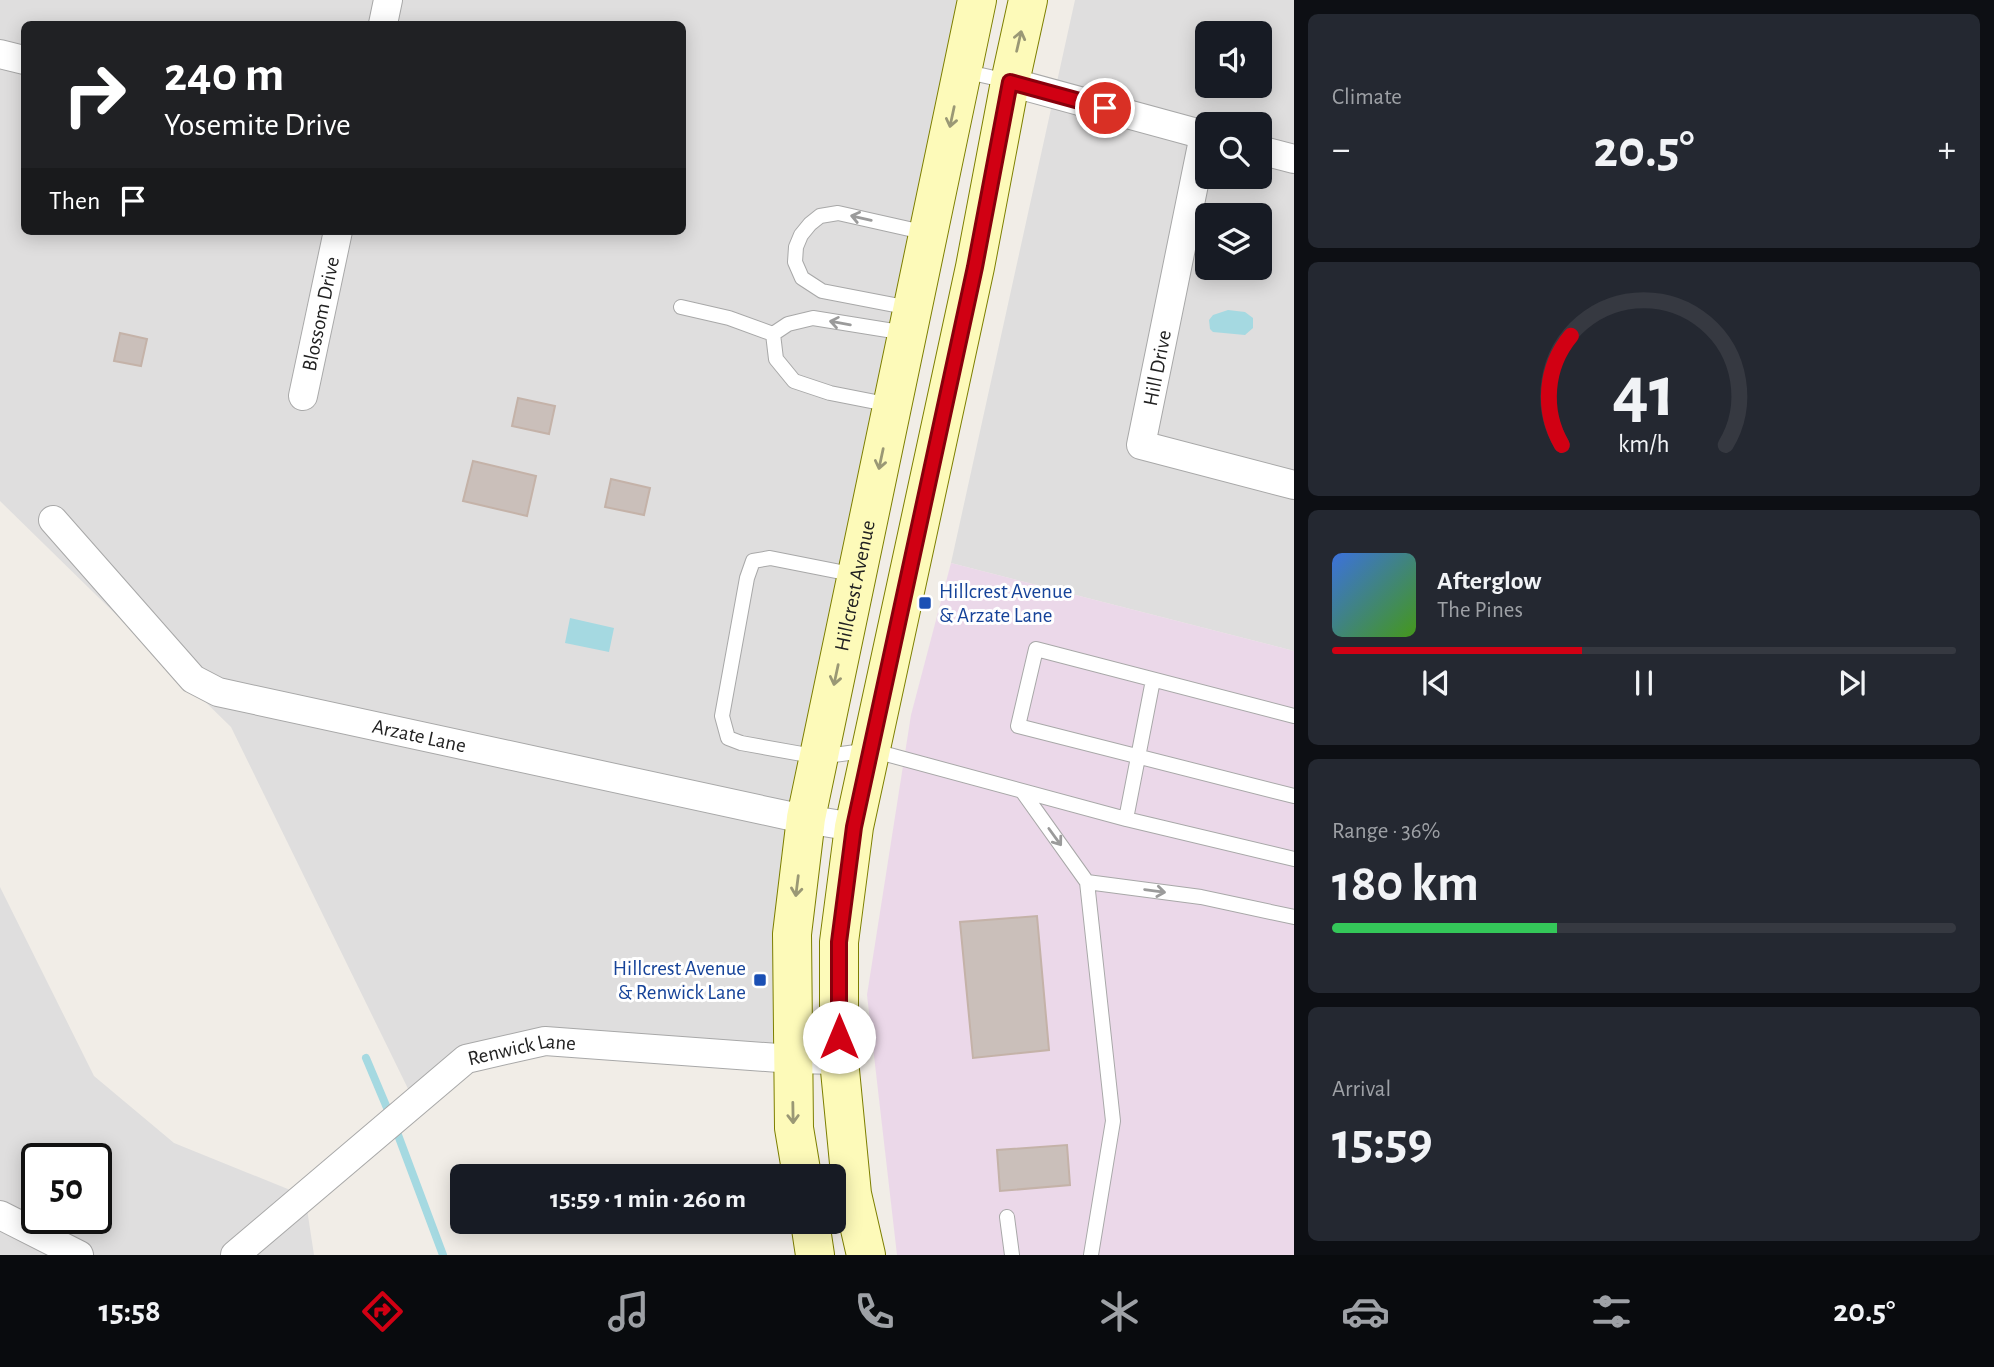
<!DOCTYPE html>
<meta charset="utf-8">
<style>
:root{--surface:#171b24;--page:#242831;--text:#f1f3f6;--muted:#9ea1a6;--line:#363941;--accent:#d10013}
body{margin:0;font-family:"Alegreya Sans",sans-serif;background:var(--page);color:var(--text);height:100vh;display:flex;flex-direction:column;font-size:26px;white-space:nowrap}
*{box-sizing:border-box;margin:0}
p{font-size:23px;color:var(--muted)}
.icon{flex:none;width:38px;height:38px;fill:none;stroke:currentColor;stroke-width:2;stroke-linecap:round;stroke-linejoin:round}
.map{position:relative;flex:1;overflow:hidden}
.details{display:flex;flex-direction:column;gap:14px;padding:14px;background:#0d0f14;width:700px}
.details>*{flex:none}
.hud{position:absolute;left:21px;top:21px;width:665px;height:214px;border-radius:10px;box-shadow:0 4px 18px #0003;background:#202124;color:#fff;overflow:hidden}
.tools{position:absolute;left:1195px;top:21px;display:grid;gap:14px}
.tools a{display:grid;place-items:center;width:77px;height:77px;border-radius:10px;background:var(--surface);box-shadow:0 4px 18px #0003;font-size:35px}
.speed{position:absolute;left:21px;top:1143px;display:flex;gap:14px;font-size:35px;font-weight:700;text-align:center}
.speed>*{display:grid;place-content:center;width:91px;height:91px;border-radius:50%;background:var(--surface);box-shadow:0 4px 18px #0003;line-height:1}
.speed .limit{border:4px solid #111;border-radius:10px;background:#fff;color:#111}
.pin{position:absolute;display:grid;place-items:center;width:60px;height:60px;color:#fff;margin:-30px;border:4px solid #fff;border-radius:50%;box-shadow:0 2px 7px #0007}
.me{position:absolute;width:77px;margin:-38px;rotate:0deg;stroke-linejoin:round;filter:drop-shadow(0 0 5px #0008)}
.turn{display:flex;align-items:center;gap:24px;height:147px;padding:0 28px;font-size:32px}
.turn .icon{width:91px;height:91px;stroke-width:2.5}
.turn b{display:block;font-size:49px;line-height:60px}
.then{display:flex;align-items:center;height:66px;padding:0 28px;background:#0003;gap:14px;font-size:26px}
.big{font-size:52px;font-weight:700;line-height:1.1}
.details .widget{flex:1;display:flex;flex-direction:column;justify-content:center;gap:10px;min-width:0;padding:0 24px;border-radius:10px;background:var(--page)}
.details .dial{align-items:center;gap:0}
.dial svg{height:182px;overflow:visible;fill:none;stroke:var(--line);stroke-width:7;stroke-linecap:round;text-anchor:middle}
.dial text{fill:var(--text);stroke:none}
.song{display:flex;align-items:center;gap:21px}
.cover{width:84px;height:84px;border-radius:10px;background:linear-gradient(135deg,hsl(220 70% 55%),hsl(100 70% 35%))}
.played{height:7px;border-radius:4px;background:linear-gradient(90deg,var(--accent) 40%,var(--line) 40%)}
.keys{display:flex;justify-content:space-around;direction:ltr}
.heat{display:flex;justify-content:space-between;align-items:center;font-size:38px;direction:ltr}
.charge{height:10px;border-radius:5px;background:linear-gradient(90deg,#34c759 36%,var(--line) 0)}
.trip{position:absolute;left:450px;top:1164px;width:396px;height:70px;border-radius:10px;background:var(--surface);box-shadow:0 4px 18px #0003;font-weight:700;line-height:70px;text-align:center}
.menu{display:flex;height:112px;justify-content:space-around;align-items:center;background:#090b0e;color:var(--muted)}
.menu .icon{width:49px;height:49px}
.menu .active{color:var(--accent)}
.menu b{font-size:32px;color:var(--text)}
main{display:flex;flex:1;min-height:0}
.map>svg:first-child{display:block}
.residential{fill:#dfdede;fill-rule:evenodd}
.industrial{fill:#ebd8e9}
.water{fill:#a5d9e1}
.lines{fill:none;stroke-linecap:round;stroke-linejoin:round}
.stream{stroke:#a5d9e1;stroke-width:8}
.building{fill:#cabfba;stroke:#c4b2a8;stroke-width:2}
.service-casing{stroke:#a8a8a8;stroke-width:16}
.minor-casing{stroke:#a8a8a8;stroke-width:30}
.secondary-casing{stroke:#7d7f00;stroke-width:40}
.service{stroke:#fff;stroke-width:14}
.minor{stroke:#fff;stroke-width:28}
.secondary{stroke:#fdfab9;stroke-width:38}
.oneway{stroke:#9a9875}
.oneway2{stroke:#9b9b9b}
.route-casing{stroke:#88000c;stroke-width:18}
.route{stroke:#d10013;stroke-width:12}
.transit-dot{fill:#1a4fb4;stroke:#fff;stroke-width:2.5}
.labels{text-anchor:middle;stroke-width:6;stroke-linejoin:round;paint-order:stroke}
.street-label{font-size:21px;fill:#212121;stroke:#fff}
.transit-label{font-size:21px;fill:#164399;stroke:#fff;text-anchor:start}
</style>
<main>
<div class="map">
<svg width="1294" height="1255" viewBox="0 0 1294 1255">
<rect width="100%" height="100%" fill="#f1ede7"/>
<path class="residential" d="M0 0H967L781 1059 574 1044 467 1059 415 1103 231 727 0 501ZM24 24H682V231H24Z
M1075 0H1294V651L951 563ZM1208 33H1260V86H1208ZM1208 124H1260V177H1208ZM1208 215H1260V268H1208Z
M0 887 94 1076 174 1143 305 1196 314 1255H0ZM37 1158H96V1218H37Z"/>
<path class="industrial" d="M951 563 1294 651V1255H897L867 995 911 715Z"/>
<path class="water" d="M1228 310 1245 312 1253 318V328L1245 335 1213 332 1210 329 1209 320 1213 315Z
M570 618 614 628 609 652 565 643Z"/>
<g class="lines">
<path class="stream" d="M366 1058 390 1115
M395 1127 443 1255"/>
</g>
<path class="building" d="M120 333 147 339 141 366 114 361Z
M518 398 555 406 549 434 512 426Z
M473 461 536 476 527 516 463 501Z
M611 479 650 488 644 515 605 507Z
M1037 916 1049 1050 973 1058 960 922Z
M1067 1145 1070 1185 1000 1191 997 1150Z"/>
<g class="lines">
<g class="service-casing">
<path id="service" d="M963 71 1008 81
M681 307 729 318 773 334
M910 308 822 291 802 278 795 262 796 247 801 235 810 224 820 216 838 213 927 233
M891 405 830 393 794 381 776 359 773 334 788 324 813 318 906 333
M856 575 770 558 753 561 747 578 722 716 728 738 741 743 819 757 871 750 1126 819 1153 680
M1294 716 1036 649 1018 726 1294 796
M1022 791 1087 882 1113 1121 1091 1255
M1126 819 1294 859
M1087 882 1201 897 1294 917
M1007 1217 1012 1255"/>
</g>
<g class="minor-casing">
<g id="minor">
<path d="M383 24 388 0"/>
<path d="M0 54 24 60"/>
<path d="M1010 82 1208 136"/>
<path d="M1204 135 1141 445 1294 485"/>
<path d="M1260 150 1294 159"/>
<path id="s1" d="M303 396 338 231"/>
<path id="s2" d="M53 520 193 679 218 692 799 818 854 827"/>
<path d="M0 1215 79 1255"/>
<path id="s3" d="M235 1255 466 1059 545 1041 792 1059 839 1060"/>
</g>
</g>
<g class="secondary-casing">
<g id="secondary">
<path id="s4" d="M802 1176 794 1128 792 934 806 818 977 0"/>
<path d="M810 1222 815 1255"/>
<path d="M866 1255 852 1194 839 1060V942L854 827 975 267 1010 82 1028 0"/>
</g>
</g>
<use href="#service" class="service"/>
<use href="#minor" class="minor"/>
<use href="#secondary" class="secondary"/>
</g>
<defs><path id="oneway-shaft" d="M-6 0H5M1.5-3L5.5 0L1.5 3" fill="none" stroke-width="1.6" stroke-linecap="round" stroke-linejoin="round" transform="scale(1.75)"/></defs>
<g class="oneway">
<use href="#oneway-shaft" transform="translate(1019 41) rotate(-77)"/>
<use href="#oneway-shaft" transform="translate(952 117) rotate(102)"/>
<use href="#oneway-shaft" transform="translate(881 459) rotate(102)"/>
<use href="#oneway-shaft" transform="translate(836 675) rotate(102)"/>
<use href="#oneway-shaft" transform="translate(797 886) rotate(97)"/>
<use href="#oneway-shaft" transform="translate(793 1113) rotate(89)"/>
</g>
<g class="oneway2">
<use href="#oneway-shaft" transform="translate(861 218) rotate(-167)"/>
<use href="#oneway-shaft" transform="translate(840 323) rotate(-170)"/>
<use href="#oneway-shaft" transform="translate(1055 837) rotate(54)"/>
<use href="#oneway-shaft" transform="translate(1155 891) rotate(8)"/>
</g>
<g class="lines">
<g class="route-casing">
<path id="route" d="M839 1037V942L854 827 975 267 1010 82 1105 108"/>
</g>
<use href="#route" class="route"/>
</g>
<g class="transit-dot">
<rect x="918" y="596" width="14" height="14" rx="3.5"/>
<rect x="753" y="973" width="14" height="14" rx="3.5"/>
</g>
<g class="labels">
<g class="street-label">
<text dy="7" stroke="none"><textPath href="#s1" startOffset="84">Blossom Drive</textPath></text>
<text transform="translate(1157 368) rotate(-79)" y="7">Hill Drive</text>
<text dy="7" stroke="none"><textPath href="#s4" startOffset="597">Hillcrest Avenue</textPath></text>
<text dy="7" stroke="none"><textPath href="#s2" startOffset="446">Arzate Lane</textPath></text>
<text dy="7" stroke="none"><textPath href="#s3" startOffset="360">Renwick Lane</textPath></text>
</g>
<g class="transit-label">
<text x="939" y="598">Hillcrest Avenue<tspan x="939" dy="24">&amp; Arzate Lane</tspan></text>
<text x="746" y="975" text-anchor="end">Hillcrest Avenue<tspan x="746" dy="24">&amp; Renwick Lane</tspan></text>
</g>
</g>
</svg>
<div class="tools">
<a><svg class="icon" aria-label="sound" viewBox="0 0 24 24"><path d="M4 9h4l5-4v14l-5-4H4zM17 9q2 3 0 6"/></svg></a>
<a><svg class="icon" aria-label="search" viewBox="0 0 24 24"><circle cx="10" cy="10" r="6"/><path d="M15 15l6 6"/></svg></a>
<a><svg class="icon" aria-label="layers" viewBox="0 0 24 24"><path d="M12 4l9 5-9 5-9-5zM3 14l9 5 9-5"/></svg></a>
</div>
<div class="speed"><div class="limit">50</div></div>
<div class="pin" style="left:1105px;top:108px;background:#d93025"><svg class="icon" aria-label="arrive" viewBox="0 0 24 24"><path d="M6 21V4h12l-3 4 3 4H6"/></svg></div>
<svg class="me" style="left:839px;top:1037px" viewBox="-20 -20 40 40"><circle r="19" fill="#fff"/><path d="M0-13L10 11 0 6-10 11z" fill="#d10013"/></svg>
<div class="trip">15:59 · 1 min · 260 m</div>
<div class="hud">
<div class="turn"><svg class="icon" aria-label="right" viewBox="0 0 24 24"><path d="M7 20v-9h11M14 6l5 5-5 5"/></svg><div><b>240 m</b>Yosemite Drive</div></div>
<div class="then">Then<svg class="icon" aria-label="arrive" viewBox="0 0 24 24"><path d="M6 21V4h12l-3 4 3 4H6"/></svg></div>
</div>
</div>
<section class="details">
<div class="widget"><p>Climate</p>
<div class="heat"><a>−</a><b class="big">20.5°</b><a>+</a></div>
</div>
<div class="widget dial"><svg viewBox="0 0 100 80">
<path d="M14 69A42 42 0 1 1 86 69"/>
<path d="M14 69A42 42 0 0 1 18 21" stroke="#d10013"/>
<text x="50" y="56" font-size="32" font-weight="700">41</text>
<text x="50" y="72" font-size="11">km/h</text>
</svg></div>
<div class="widget">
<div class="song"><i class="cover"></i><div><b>Afterglow</b><p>The Pines</p></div></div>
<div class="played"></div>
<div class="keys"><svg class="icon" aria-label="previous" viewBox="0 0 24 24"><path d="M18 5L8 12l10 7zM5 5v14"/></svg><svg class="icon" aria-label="pause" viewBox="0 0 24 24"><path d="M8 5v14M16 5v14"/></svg><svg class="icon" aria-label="next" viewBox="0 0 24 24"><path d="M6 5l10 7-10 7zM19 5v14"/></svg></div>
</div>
<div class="widget"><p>Range · 36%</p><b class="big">180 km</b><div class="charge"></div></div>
<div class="widget"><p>Arrival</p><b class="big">15:59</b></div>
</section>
</main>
<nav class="menu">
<b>15:58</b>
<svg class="icon active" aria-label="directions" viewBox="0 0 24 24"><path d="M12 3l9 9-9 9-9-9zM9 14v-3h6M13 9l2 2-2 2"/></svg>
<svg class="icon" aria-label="music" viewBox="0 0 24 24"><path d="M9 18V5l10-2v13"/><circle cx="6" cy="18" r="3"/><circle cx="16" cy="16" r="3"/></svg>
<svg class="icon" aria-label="phone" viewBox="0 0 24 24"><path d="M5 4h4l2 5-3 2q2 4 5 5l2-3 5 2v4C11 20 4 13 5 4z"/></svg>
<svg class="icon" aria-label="climate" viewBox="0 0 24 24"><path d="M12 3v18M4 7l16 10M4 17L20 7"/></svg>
<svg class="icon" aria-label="car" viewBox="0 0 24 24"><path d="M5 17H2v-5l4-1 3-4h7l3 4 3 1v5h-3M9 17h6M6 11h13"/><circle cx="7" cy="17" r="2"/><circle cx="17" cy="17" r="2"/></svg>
<svg class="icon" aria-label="filters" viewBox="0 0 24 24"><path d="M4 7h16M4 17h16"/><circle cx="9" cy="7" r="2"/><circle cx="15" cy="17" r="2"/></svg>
<b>20.5°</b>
</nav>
